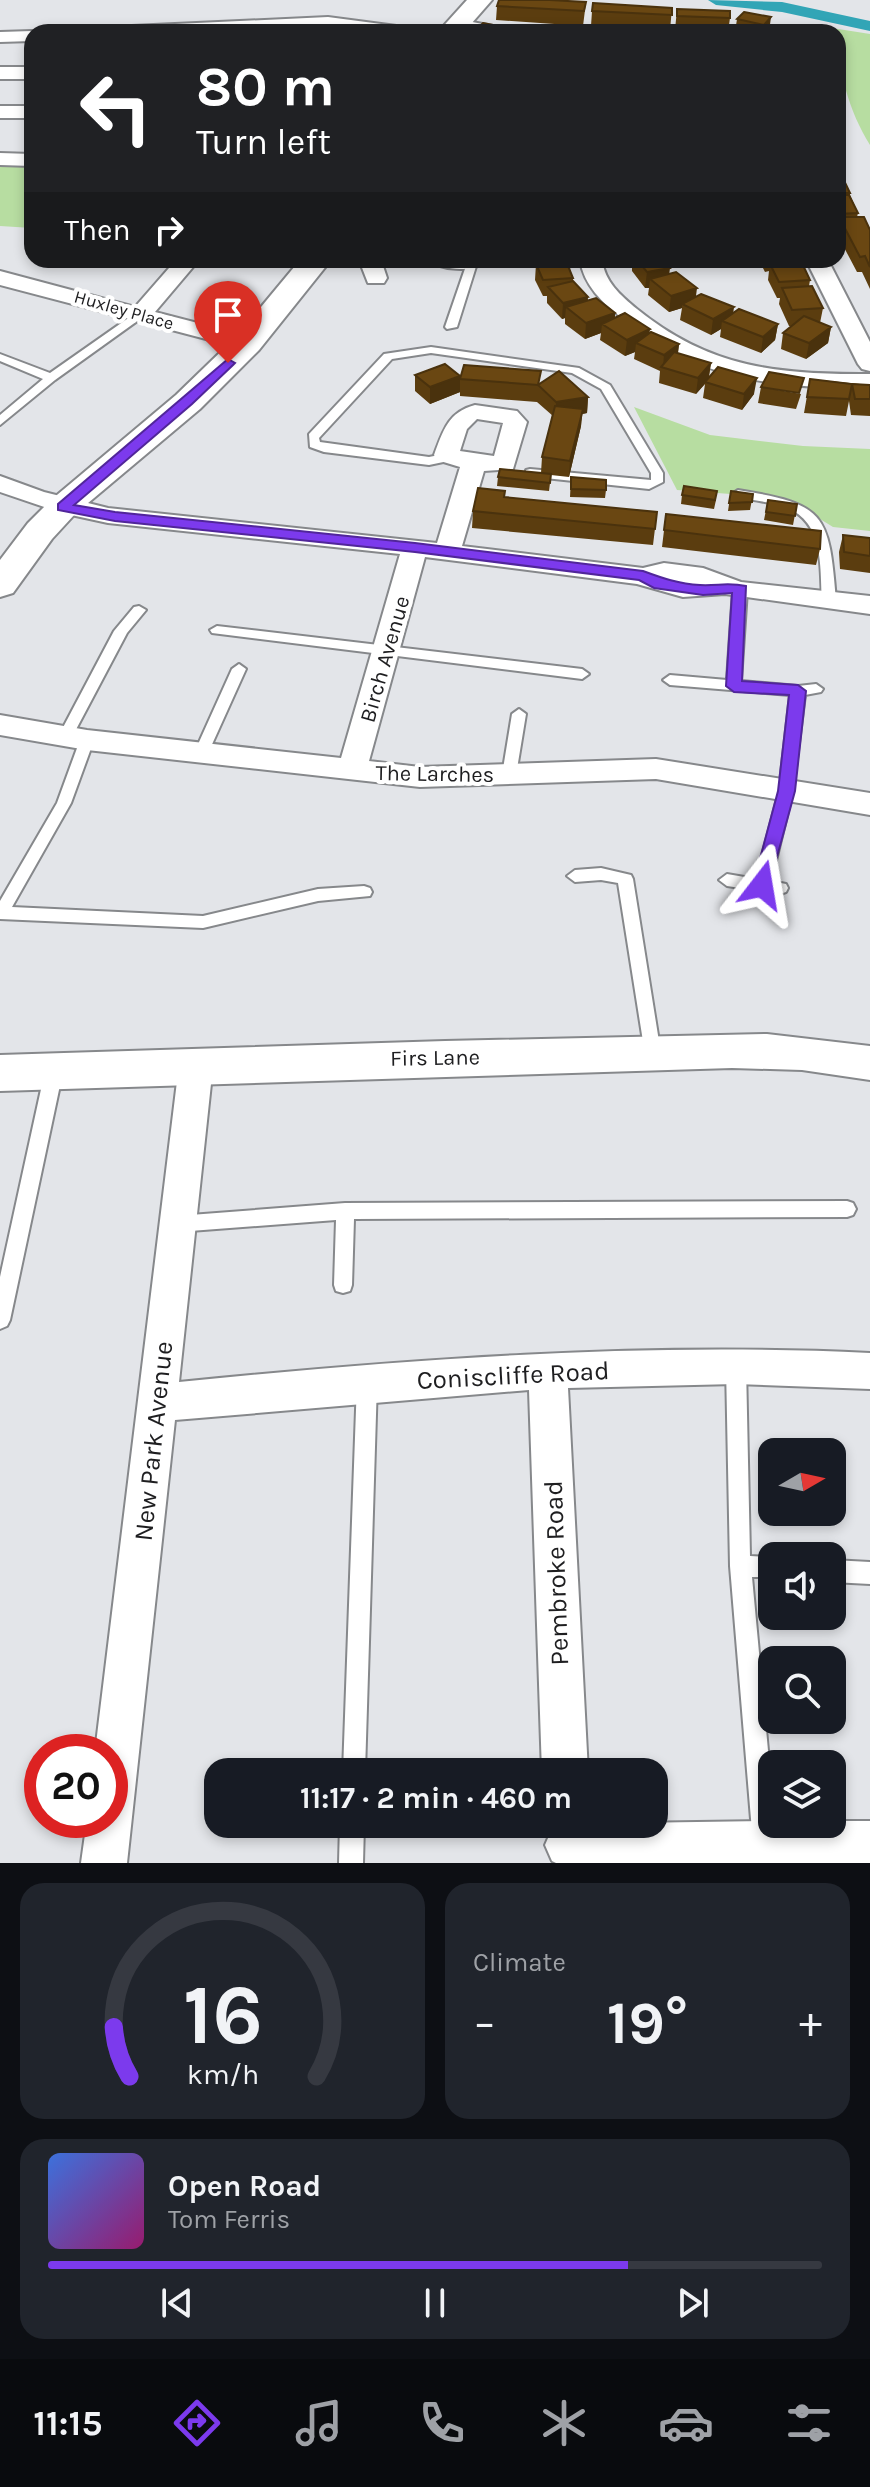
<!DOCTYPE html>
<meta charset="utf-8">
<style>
:root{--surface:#171b24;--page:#20242c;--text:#f1f3f6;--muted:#9ea1a6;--line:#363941;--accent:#7c3aed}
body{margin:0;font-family:Karla,sans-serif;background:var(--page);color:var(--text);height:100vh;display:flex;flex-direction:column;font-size:30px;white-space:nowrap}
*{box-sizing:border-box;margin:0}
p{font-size:26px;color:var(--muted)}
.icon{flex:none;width:44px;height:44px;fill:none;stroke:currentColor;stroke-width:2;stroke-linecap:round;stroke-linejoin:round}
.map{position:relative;height:1863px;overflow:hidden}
.drawer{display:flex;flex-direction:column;gap:20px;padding:20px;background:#0d0f14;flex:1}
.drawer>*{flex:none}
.hud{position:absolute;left:24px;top:24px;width:822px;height:244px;border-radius:24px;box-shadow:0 4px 12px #0003;background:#202124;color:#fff;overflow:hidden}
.needle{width:52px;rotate:81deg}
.buttons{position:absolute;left:758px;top:1438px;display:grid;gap:16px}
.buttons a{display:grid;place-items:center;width:88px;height:88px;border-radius:16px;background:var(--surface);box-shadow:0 4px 12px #0003;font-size:40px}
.speed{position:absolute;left:24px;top:1734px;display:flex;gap:16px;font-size:40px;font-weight:700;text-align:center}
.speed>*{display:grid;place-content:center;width:104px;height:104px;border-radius:50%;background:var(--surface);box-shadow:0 4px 12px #0003;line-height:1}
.speed .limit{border:12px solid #d22;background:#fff;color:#111}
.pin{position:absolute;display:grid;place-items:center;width:68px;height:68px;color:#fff;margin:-82px -34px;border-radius:50% 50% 50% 0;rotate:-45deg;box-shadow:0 0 8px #0007}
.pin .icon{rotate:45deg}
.me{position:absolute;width:88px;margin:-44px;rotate:14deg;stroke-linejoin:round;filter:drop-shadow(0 0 6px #0008)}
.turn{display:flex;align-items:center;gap:28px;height:168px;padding:0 40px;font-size:36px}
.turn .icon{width:104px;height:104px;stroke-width:2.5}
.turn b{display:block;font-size:56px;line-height:68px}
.then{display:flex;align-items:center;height:76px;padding:0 40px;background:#0003;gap:16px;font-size:30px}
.big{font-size:60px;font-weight:700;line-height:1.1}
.drawer .card{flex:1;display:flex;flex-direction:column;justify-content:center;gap:12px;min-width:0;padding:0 28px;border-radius:24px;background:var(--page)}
.drawer .dial{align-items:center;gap:0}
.dial svg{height:208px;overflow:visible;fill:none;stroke:var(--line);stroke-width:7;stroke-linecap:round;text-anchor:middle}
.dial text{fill:var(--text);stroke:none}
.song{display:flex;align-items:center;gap:24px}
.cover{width:96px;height:96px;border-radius:12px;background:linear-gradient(135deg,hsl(220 70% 55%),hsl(320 70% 35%))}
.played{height:8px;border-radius:4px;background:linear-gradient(90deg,var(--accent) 75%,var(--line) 75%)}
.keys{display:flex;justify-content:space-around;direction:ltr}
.heat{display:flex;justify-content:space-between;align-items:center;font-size:44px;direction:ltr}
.drawer .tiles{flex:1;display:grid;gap:20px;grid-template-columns:1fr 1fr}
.card:last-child{grid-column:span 2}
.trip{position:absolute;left:204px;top:1758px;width:464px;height:80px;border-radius:24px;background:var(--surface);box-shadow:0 4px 12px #0003;font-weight:700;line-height:80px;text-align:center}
.tab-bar{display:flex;height:128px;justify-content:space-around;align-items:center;background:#090b0e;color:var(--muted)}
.tab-bar .icon{width:56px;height:56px}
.tab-bar .on{color:var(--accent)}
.tab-bar b{font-size:36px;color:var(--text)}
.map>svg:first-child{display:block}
.green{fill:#b7dda1}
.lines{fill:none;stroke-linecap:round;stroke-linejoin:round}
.canal{fill:#32a5b6;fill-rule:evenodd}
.service-casing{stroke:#86888b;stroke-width:4}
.minor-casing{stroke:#86888b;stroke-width:4}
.tertiary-casing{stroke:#86888b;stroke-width:4}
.primary-casing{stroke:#86888b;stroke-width:4}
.service{fill:#fff;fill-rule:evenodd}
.minor{fill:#fff;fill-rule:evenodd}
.tertiary{fill:#fff;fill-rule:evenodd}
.primary{fill:#fff;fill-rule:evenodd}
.wall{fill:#5b3d0f}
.shaded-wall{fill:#4a320d}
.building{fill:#6a4712;stroke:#4a320d;stroke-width:2}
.route{fill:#7c3aed;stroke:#51269a;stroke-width:2}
.labels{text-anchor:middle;stroke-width:8;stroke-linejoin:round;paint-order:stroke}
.far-street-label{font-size:18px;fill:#1e1e20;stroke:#fff}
.street-label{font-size:22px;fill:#1e1e20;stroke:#fff}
.near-street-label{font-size:26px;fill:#1e1e20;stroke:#fff}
</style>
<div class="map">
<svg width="870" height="1863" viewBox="0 0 870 1863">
<rect width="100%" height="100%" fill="#e3e5e9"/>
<path class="green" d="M832 28 870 34V145C849 111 838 72 838 32H833Z
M0 161 32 162V228L0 226Z
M634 407 710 435 803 446 870 449V531L833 527 786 498 677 490Z"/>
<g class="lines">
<path class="canal" d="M708 0 782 2 870 21V31L782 12 716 5Z"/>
<g class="service-casing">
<path id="service" d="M468 260H478L457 327 447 329 445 327Z
M137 312 147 314 55 380 0 425V415L43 379 0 361V354L50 373Z
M431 347 579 368 610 385 663 473V482L649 489 526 476V470L530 469 651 480V473L601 389 572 373 431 353 392 359 319 438 320 442 429 457 449 453 455 457 453 460 429 465 324 452 310 447 309 434 384 354Z
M738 490C825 504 829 513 836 600L834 603 829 604 822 600C820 565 824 520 784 507 768 501 750 500 734 497L732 494Z
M740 586 747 590 741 681 798 686 816 684 823 689 821 692 805 695 793 791 771 881 786 884 788 888 786 892 780 894 727 886 719 880 727 874 756 879 779 791 790 695 670 685 663 680 670 675 727 680 733 590Z
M139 606 146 610 127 633 72 737 65 742 60 741 58 737 114 631 134 607Z
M217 626 582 669 589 674 582 679 212 633 210 630Z
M239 664 246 669 209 751 202 756 197 755 195 751 232 669Z
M519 709 526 714 516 775 509 780 502 775 512 714Z
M87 735 94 740 71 803 12 907 203 916 318 889 364 886 370 888 372 892 370 896 318 901 203 928 0 919V901L57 803 80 740Z
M601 868 631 875 633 879 661 1054 659 1059 653 1061 647 1059 645 1054 618 883 601 880 575 882 567 876 575 870Z
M54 1064 60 1066 63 1071 10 1320 7 1326 0 1329V1277L45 1071 48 1066Z
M847 1201 853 1203 856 1209 853 1215 847 1217 354 1219 352 1285 350 1291 343 1293 336 1291 334 1285 336 1220 177 1232 171 1230 168 1224 171 1218 177 1216 345 1203Z
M736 1357 743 1360 746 1366 750 1556 772 1557V1577H752L772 1794V1824H775L777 1843 773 1851 765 1855 757 1851 753 1843 730 1566 726 1366 729 1360Z
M367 1373 374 1376 377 1382 365 1772H343L357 1382 360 1376Z
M832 1560 870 1562V1584L832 1582Z
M340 1824H364L363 1863H339Z"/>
</g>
<g class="minor-casing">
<path id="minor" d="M328 17 404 27 413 32H363L328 27 226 32H101L110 27Z
M457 19 503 28 506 32H470L451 28 448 24Z
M32 31 38 32H32V41L0 42V32Z
M0 67H32V79H0Z
M0 106H32V118H0Z
M0 153 32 154V166L0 165Z
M176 260H199L155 312 256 338 259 343 256 348 248 350 0 285V271L135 307Z
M359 260H381L387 278 384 283H368Z
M430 260H481L483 262C473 273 440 270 430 260Z
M580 260H602C605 282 620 295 637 309 711 369 778 374 870 374V388C775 388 698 381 622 318 603 303 584 286 580 260Z
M806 260H828L870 342V371L862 369 858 364Z
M475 405 517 411 527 422 513 469 484 471 462 546 643 568 664 563 703 568 741 582 870 596V614L725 594 683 597 637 584 425 557 369 761 420 767 656 759 870 793V815L656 779 420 787 87 750 0 735V715L87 730 341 758 400 554 108 523 62 513 0 492V476L44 492 108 508 437 543 460 467 437 460 434 455C443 431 448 412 475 405ZM477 419 503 423 494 456 460 451 467 429Z
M196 1051 208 1055 213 1065 179 1382C409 1359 639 1342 870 1353V1389L736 1384 568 1388 588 1772H542L529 1390 175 1420 127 1863H81L87 1820H110V1752H95L179 1065 184 1055Z
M772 1821V1824H832V1821H870V1863H556L552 1861 545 1845 552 1829 563 1824Z"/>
</g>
<g class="tertiary-casing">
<path id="tertiary" d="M767 1034 870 1046V1080L802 1070 732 1068 0 1091V1055L445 1041Z"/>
</g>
<g class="primary-casing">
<path id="primary" d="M467 0H492L464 32H438Z
M300 260H331L259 350 200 409 75 514 52 539 13 593 0 597V560L28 523 51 500 176 395 237 336Z"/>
</g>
<use href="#service" class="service"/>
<use href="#minor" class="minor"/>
<use href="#tertiary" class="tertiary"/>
<use href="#primary" class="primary"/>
</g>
<path class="wall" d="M586 2 583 26 496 20 497 6Z
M672 8 670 30 591 26 592 11Z
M677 9 730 18 728 32 675 30Z
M744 12 770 27 794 32H735L737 19Z
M838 168 850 193V195L858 213 857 217 870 230V289L862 272H857L838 236Z
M536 260H571L570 270 573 278V281L588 300 615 313V318L679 344 678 353 711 363 709 377 754 394 742 410 703 398 705 384 696 394 659 383 660 371 634 359 635 352 625 356 600 340 601 333 585 339 565 324V318L562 319 547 303V296H543L535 280 536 264H538Z
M629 260H664L669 274 695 297 733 314 778 324 775 340 761 353 720 337 721 329 711 335 680 320 682 308 669 312 648 295 649 288H645L632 271V264H631Z
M759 260H797L796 263 810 280 809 286 823 308 820 323 831 327 828 343 806 359 781 349 783 333 792 326H789L779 304 780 298H777L768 280 769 271 765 272Z
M415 375 460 392 430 404 415 391Z
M460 379 540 384 588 397 587 413 582 414 581 426 569 477 551 475 549 491 497 486 498 477 541 473 542 457 553 416 537 402 460 396Z
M810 379 870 385V416L851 415 849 401 846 416 804 413Z
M761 387 801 394 796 409 758 403Z
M571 477 606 490 605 498 570 497Z
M505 491V497L657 512 653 545 472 528 473 511Z
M731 491 753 494 750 510 728 511Z
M682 495 716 500 714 509 681 504Z
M768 500 797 504 793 525 764 520Z
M666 514 820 549 816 565 662 547Z
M843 535 870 538V573L840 569 839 552Z"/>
<path class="shaded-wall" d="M771 17 769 32 766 27 765 32H763L764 25Z
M670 268 668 284 650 279 649 288H645L647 272Z
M697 288 695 304H682V308L669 312 671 296Z
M588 297 587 313 566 307 565 318 562 319 563 303Z
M734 307 732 323 722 321 721 329 711 335 713 319Z
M615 313 614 329 602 324 601 333 585 339 586 323Z
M778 324 775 340 761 353 763 337Z
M831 327 828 343 806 359 809 343Z
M650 329 648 345 636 343 635 352 625 356 627 340Z
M679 344 677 360 663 367 664 355Z
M711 363 708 380 696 394 698 378Z
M460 376V392L430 404V387Z
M757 378 754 394 742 410 744 394Z
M588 397 587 413 582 414 581 426 569 477 570 461 555 418 556 402Z"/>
<path class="building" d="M499 0H550L586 2 584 11 497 6Z
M593 3 672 8V15L592 11Z
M677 9 730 11V18L677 16Z
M744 12 771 17 764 25 737 19Z
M483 23 503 27 499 32H474Z
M766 27H793L794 32H767Z
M838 168 850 193H838Z
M838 195H849L858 213 838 214Z
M839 217H864L870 230V267L865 256 860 257Z
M637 260H664L670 268 647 272Z
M566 261 573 278 543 280 536 264Z
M802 263 810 280 779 282 770 264Z
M676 272 697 288 671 296 650 279Z
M573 281 588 297 563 303 548 287Z
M812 286 823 308 792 310 782 288Z
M701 294 734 307 713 319 682 304Z
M596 298 615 313 586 323 566 307Z
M739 309 778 324 763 337 722 321Z
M625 313 650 329 627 340 602 324Z
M804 316 831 327 809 343 783 333Z
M651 332 679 344 664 355 636 343Z
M674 352 711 363 698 378 661 367Z
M445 364 460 376 430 387 415 375Z
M464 365 541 371 538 385 460 379Z
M718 367 757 378 744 394 705 382Z
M559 371 588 397 556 402 538 385Z
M769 372 804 378 799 393 761 387Z
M810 379 852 384 849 399 807 397Z
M852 384 870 385V399H855Z
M555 406 583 409 570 461 542 457Z
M500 469 551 474 550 483 498 477Z
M571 477 606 480V490L571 489Z
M684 486 717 491 715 500 682 495Z
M478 488 505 491 504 497 657 512 655 529 473 511Z
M731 491 753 494 752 502 729 503Z
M768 500 797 504 795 516 766 512Z
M666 514 821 531 820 549 664 530Z
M843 535 870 538V556L844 552Z"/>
<path class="route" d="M228 359 235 363 233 365 192 404 74 505 115 512 415 543 643 571C662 578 679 584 700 585 718 586 727 582 746 586L742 681 798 685 806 691 795 791 768 890H756L753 885 778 791 789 695 734 692 726 686 732 593 703 595 654 588 639 580 415 552 115 521 58 510V504Z"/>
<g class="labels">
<g class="far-street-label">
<text transform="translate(124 310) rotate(16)" y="6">Huxley Place</text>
</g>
<g class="street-label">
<text transform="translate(384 659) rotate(-74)" y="8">Birch Avenue</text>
<text transform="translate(435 773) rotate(1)" y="8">The Larches</text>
<text transform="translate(435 1057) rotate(-1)" y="8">Firs Lane</text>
</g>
<g class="near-street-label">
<text transform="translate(513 1375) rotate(-3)" y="9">Coniscliffe Road</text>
<text transform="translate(153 1441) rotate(-84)" y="9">New Park Avenue</text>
<text transform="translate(556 1573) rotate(-92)" y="9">Pembroke Road</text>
</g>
</g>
</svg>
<div class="buttons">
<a><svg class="needle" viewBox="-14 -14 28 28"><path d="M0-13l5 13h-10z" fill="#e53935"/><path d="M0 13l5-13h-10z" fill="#9ea1a6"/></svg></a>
<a><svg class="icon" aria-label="sound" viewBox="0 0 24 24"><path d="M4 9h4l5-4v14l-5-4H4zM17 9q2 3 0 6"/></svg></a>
<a><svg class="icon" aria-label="search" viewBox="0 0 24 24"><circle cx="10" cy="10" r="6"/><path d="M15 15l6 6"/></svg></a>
<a><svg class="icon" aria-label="layers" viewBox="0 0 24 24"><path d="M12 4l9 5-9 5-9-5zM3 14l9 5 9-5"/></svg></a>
</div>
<div class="speed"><div class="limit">20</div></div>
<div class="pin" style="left:228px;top:363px;background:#d93025"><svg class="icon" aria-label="arrive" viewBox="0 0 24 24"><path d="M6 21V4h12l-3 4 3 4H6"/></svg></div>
<svg class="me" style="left:762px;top:885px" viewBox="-20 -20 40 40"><path d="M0-17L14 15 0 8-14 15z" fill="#7c3aed" stroke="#fff" stroke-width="4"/></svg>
<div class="trip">11:17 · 2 min · 460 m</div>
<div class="hud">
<div class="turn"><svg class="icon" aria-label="left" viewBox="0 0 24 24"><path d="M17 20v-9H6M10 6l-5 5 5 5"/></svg><div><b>80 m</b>Turn left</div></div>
<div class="then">Then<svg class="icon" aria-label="right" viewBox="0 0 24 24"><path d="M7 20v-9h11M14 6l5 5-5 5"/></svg></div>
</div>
</div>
<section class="drawer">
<div class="tiles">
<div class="card dial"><svg viewBox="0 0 100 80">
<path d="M14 69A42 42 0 1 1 86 69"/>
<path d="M14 69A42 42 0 0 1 8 50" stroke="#7c3aed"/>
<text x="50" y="56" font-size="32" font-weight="700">16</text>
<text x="50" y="72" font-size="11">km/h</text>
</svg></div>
<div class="card"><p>Climate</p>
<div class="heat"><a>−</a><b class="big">19°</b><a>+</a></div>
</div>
<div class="card">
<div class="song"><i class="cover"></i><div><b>Open Road</b><p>Tom Ferris</p></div></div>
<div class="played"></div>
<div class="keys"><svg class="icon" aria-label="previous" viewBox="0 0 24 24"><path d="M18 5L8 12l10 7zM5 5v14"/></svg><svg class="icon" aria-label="pause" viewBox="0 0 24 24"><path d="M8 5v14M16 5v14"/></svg><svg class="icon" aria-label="next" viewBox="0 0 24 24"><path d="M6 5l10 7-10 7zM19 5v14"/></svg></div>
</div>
</div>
</section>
<nav class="tab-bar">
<b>11:15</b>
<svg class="icon on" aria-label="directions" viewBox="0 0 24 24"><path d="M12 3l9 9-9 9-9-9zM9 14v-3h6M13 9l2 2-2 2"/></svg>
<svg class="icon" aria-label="music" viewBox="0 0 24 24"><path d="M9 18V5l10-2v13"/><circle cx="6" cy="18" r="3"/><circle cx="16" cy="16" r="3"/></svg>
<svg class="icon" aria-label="phone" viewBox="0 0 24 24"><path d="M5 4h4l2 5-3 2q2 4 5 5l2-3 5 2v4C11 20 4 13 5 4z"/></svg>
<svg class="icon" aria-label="climate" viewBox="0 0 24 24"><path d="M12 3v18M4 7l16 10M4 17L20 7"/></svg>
<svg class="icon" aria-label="car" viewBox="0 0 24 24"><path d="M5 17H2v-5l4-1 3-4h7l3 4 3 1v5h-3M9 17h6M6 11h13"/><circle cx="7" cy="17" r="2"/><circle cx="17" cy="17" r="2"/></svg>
<svg class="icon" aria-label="filters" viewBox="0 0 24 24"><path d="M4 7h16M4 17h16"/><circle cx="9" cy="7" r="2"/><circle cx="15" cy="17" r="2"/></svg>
</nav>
